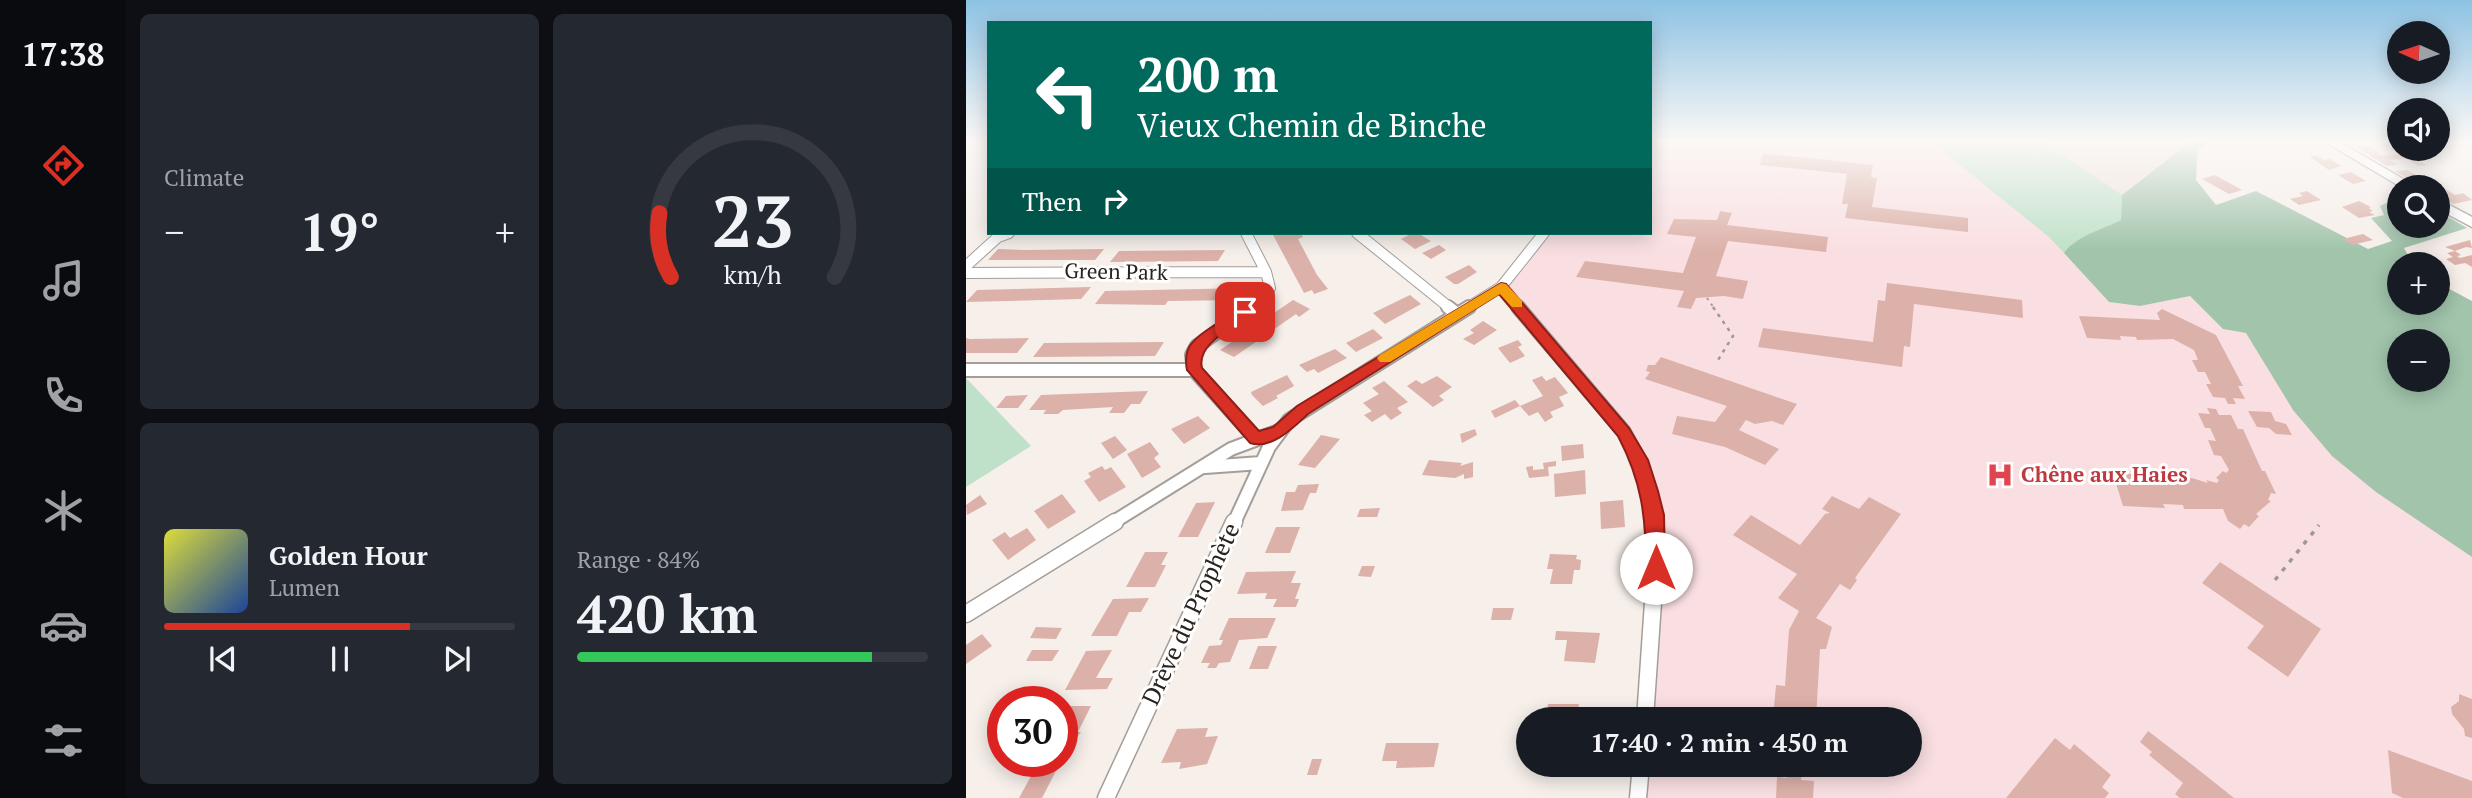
<!DOCTYPE html>
<meta charset="utf-8">
<style>
:root{--surface:#171b24;--page:#242831;--text:#f1f3f6;--muted:#9ea1a6;--line:#363941;--accent:#d93025}
body{margin:0;font-family:"PT Serif",serif;background:var(--page);color:var(--text);height:100vh;display:flex;flex-direction:column;font-size:26px;white-space:nowrap}
*{box-sizing:border-box;margin:0}
p{font-size:23px;color:var(--muted)}
.icon{flex:none;width:38px;height:38px;fill:none;stroke:currentColor;stroke-width:2;stroke-linecap:round;stroke-linejoin:round}
.map{position:relative;flex:1;overflow:hidden}
.panel{display:flex;flex-direction:column;gap:14px;padding:14px;background:#0d0f14;width:840px}
.panel>*{flex:none}
.banner{position:absolute;left:21px;top:21px;width:665px;height:214px;border-radius:0px;box-shadow:0 4px 18px #0003;background:#00695c;color:#fff;overflow:hidden}
.needle{width:46px;rotate:273deg}
.controls{position:absolute;left:1421px;top:21px;display:grid;gap:14px}
.controls a{display:grid;place-items:center;width:63px;height:63px;border-radius:50%;background:var(--surface);box-shadow:0 4px 18px #0003;font-size:35px}
.speed{position:absolute;left:21px;top:686px;display:flex;gap:14px;font-size:35px;font-weight:700;text-align:center}
.speed>*{display:grid;place-content:center;width:91px;height:91px;border-radius:50%;background:var(--surface);box-shadow:0 4px 18px #0003;line-height:1}
.speed .limit{border:10px solid #d22;background:#fff;color:#111}
.pin{position:absolute;display:grid;place-items:center;width:60px;height:60px;color:#fff;margin:-30px;border-radius:14px;box-shadow:0 4px 10px #0006}
.me{position:absolute;width:77px;margin:-38px;rotate:0deg;stroke-linejoin:round;filter:drop-shadow(0 0 5px #0008)}
.turn{display:flex;align-items:center;gap:24px;height:147px;padding:0 35px;font-size:32px}
.turn .icon{width:91px;height:91px;stroke-width:2.5}
.turn b{display:block;font-size:49px;line-height:60px}
.then{display:flex;align-items:center;height:66px;padding:0 35px;background:#0003;gap:14px;font-size:26px}
.big{font-size:52px;font-weight:700;line-height:1.1}
.panel .tile{flex:1;display:flex;flex-direction:column;justify-content:center;gap:10px;min-width:0;padding:0 24px;border-radius:10px;background:var(--page)}
.panel .dial{align-items:center;gap:0}
.dial svg{height:182px;overflow:visible;fill:none;stroke:var(--line);stroke-width:7;stroke-linecap:round;text-anchor:middle}
.dial text{fill:var(--text);stroke:none}
.song{display:flex;align-items:center;gap:21px}
.cover{width:84px;height:84px;border-radius:10px;background:linear-gradient(135deg,hsl(60 70% 55%),hsl(220 70% 35%))}
.played{height:7px;border-radius:4px;background:linear-gradient(90deg,var(--accent) 70%,var(--line) 70%)}
.keys{display:flex;justify-content:space-around;direction:ltr}
.heat{display:flex;justify-content:space-between;align-items:center;font-size:38px;direction:ltr}
.charge{height:10px;border-radius:5px;background:linear-gradient(90deg,#34c759 84%,var(--line) 0)}
.panel .tiles{flex:1;display:grid;gap:14px;grid-template-columns:repeat(2,1fr)}
.trip{position:absolute;left:550px;top:707px;width:406px;height:70px;border-radius:35px;background:var(--surface);box-shadow:0 4px 18px #0003;font-weight:700;line-height:70px;text-align:center}
main{display:flex;flex:1;min-height:0}
.menu{display:flex;flex-direction:column;width:126px;justify-content:space-around;align-items:center;background:#090b0e;color:var(--muted)}
.menu .icon{width:49px;height:49px}
.menu .current{color:var(--accent)}
.menu b{font-size:32px;color:var(--text)}
.map>svg:first-child{display:block}
.built{fill:#eee1d7}
.medical{fill:#fadfe2}
.green{fill:#bfe1c9}
.forest{fill:#a1c4ab;fill-rule:evenodd}
.building{fill:#dcb1a9}
.lines{fill:none;stroke-linecap:round;stroke-linejoin:round}
.street-far2-casing{stroke:#a49e99;stroke-width:12}
.street-far1-casing{stroke:#a49e99;stroke-width:16}
.street-casing{stroke:#a49e99;stroke-width:19}
.secondary-casing{stroke:#a49e99;stroke-width:3}
.path-far2{stroke:#9f9996;stroke-width:2;stroke-dasharray:2.5 4.5;stroke-linecap:butt}
.path-far1{stroke:#9f9996;stroke-width:2.5;stroke-dasharray:3.5 5;stroke-linecap:butt}
.path{stroke:#9f9996;stroke-width:3.5;stroke-dasharray:4.5 7;stroke-linecap:butt}
.street-far2{stroke:#fff;stroke-width:10}
.street-far1{stroke:#fff;stroke-width:12}
.street{stroke:#fff;stroke-width:16}
.secondary{fill:#fff;fill-rule:evenodd}
.route{fill:#d93025;stroke:#8d1f18;stroke-width:2}
.slow{fill:#f59e0b}
.labels{text-anchor:middle;stroke-width:6;stroke-linejoin:round;paint-order:stroke}
.street-label{font-size:21px;fill:#262322;stroke:#fffefd}
.health-label{font-size:21px;font-weight:bold;fill:#be3a42;stroke:#fffefd;text-anchor:start}
.near-street-label{font-size:24px;fill:#262322;stroke:#fffefd}
</style>
<main>
<nav class="menu">
<b>17:38</b>
<svg class="icon current" aria-label="directions" viewBox="0 0 24 24"><path d="M12 3l9 9-9 9-9-9zM9 14v-3h6M13 9l2 2-2 2"/></svg>
<svg class="icon" aria-label="music" viewBox="0 0 24 24"><path d="M9 18V5l10-2v13"/><circle cx="6" cy="18" r="3"/><circle cx="16" cy="16" r="3"/></svg>
<svg class="icon" aria-label="phone" viewBox="0 0 24 24"><path d="M5 4h4l2 5-3 2q2 4 5 5l2-3 5 2v4C11 20 4 13 5 4z"/></svg>
<svg class="icon" aria-label="climate" viewBox="0 0 24 24"><path d="M12 3v18M4 7l16 10M4 17L20 7"/></svg>
<svg class="icon" aria-label="car" viewBox="0 0 24 24"><path d="M5 17H2v-5l4-1 3-4h7l3 4 3 1v5h-3M9 17h6M6 11h13"/><circle cx="7" cy="17" r="2"/><circle cx="17" cy="17" r="2"/></svg>
<svg class="icon" aria-label="filters" viewBox="0 0 24 24"><path d="M4 7h16M4 17h16"/><circle cx="9" cy="7" r="2"/><circle cx="15" cy="17" r="2"/></svg>
</nav>
<section class="panel">
<div class="tiles">
<div class="tile"><p>Climate</p>
<div class="heat"><a>−</a><b class="big">19°</b><a>+</a></div>
</div>
<div class="tile dial"><svg viewBox="0 0 100 80">
<path d="M14 69A42 42 0 1 1 86 69"/>
<path d="M14 69A42 42 0 0 1 9 41" stroke="#d93025"/>
<text x="50" y="56" font-size="32" font-weight="700">23</text>
<text x="50" y="72" font-size="11">km/h</text>
</svg></div>
<div class="tile">
<div class="song"><i class="cover"></i><div><b>Golden Hour</b><p>Lumen</p></div></div>
<div class="played"></div>
<div class="keys"><svg class="icon" aria-label="previous" viewBox="0 0 24 24"><path d="M18 5L8 12l10 7zM5 5v14"/></svg><svg class="icon" aria-label="pause" viewBox="0 0 24 24"><path d="M8 5v14M16 5v14"/></svg><svg class="icon" aria-label="next" viewBox="0 0 24 24"><path d="M6 5l10 7-10 7zM19 5v14"/></svg></div>
</div>
<div class="tile"><p>Range · 84%</p><b class="big">420 km</b><div class="charge"></div></div>
</div>
</section>
<div class="map">
<svg width="1506" height="798" viewBox="0 0 1506 798">
<rect width="100%" height="100%" fill="#f6efea"/>
<path class="built" d="M963 140H1227L1156 195 1098 253 1083 237Z"/>
<path class="medical" d="M684 140H963L1083 237 1143 302 1174 306 1224 296 1257 329 1280 333 1473 533 1506 557V798H672L675 765H943V719H679L691 544 673 460 535 287 578 233H684Z"/>
<path class="green" d="M963 140H1074L1156 195 1155 220C1137 229 1111 236 1098 253L1083 237Z
M0 378 65 446 0 487Z"/>
<path class="forest" d="M1227 140H1253L1234 147 1231 156 1230 180 1250 205 1290 191 1402 249 1426 241 1405 218 1418 215 1414 206 1422 202 1433 203V226H1472V211L1501 228 1438 248 1447 264H1433V303H1472V283L1506 301V557L1410 492 1366 456 1327 410 1280 333 1257 329 1224 296 1174 306 1143 302 1098 253C1110 236 1137 229 1155 220L1156 195ZM1433 341H1472V380H1433Z"/>
<path class="building" d="M1425 143 1457 161H1454L1460 165 1452 166 1440 158 1424 160 1431 165 1421 166 1388 146H1404L1416 156 1433 154 1414 145Z
M797 153 907 165 905 177 911 178 906 207 1002 218V232L879 218 882 204H876L881 174 794 165Z
M1349 155 1358 160 1364 159 1375 166 1363 170 1344 157Z
M1441 170 1445 172 1457 179 1446 181 1429 171Z
M1385 172 1400 181 1387 184 1372 175Z
M1249 175 1276 190 1263 194 1236 179Z
M1468 179 1473 182 1469 183 1489 195 1497 193 1506 200 1487 204 1478 199 1483 198 1472 192V187H1464L1455 182Z
M1341 191 1355 200 1333 205 1324 199 1337 196 1333 193Z
M1393 201 1405 207 1403 208 1407 211 1403 212 1409 215 1393 218 1376 207Z
M754 211 766 213 761 225 862 237 860 252 762 241 750 276 782 281 777 299 758 296 730 298 725 309 711 307 718 291 610 277 619 261 717 273 730 237 701 234 708 219 751 220Z
M306 233H335L337 237 332 239 351 275 362 289 348 294 346 290 338 293Z
M447 233H459L455 235 465 241 449 249 435 239Z
M1397 234 1407 240 1386 245 1377 239Z
M1504 240 1506 248 1500 247 1489 251 1495 255 1491 256 1494 258 1506 255V267L1499 263 1489 265 1480 259 1487 257 1481 253 1489 251 1479 247Z
M473 245 480 250 465 259 456 253Z
M32 249 59 250 138 249 129 260H22Z
M259 250 252 261 144 262 153 251Z
M503 265 511 272 492 284H488L479 277Z
M921 283 1056 300 1057 318 948 304 944 347 938 346 936 367 792 347 797 328 907 342 912 300 919 301Z
M125 287 115 299 0 302 11 290Z
M280 288 273 300 202 301 199 305 129 304 139 291Z
M444 295 455 304 419 324 407 313Z
M327 300 344 309 333 317 330 314 268 357 254 350Z
M1196 309 1250 335 1277 386H1272L1279 399 1267 398 1270 404H1262L1259 398 1247 397 1240 384H1245L1239 372H1232L1226 360H1232L1228 350 1207 339 1171 340 1170 337 1154 336 1155 340 1121 338 1113 316 1194 320 1191 313Z
M517 321 531 330 508 345 497 339 508 333 504 330Z
M407 329 417 338 390 352 380 343Z
M0 338 4 339 63 338 51 353H0Z
M552 340 556 345 552 347 559 356 544 363 532 348Z
M198 342 189 356 67 357 78 343Z
M369 349 381 358 352 373 348 369 341 372 333 365Z
M695 357 831 404 817 425 806 421 789 424 780 420 773 430 813 449 799 465 759 447 706 434 711 416 749 422 761 406 679 379 684 372 680 371 682 365H689Z
M321 375 328 386 310 396 312 398 297 406 286 395 285 392Z
M471 376 486 387 473 396 478 400 467 407 441 386 450 380 456 384Z
M576 376 580 381 589 377 602 393 593 397 598 406 584 412 587 417 579 422 572 412 563 416 554 406 577 396 566 380Z
M418 381 442 402 431 408 436 413 425 420 419 414 406 422 398 415 406 411 397 403 413 394 406 388Z
M182 391 174 404H165L158 413H143L147 407 97 410 92 414H77L80 410H63L75 395Z
M62 395 52 408H30L40 396Z
M549 400 554 406 529 418 525 411Z
M1241 408 1250 409 1253 415H1265L1272 429H1277L1296 471H1299L1310 494 1305 493 1302 500 1305 501 1290 514 1293 516 1283 527 1278 524 1274 529 1262 521 1257 509H1218L1217 505 1197 504 1199 508 1157 506 1147 474H1186L1188 480 1207 481 1205 477 1226 478 1242 483 1240 480 1251 483 1253 480 1250 478 1257 471 1260 473 1263 470 1255 456 1248 455 1242 440 1250 441 1244 428H1239L1232 413 1244 414Z
M1282 411 1305 412 1309 421 1320 424 1326 435 1310 434 1303 428 1291 427Z
M232 416 244 428 218 444 205 429Z
M509 429 511 435 496 443 494 434Z
M355 435 374 439 349 468 332 465Z
M149 436 161 450 147 459 135 443Z
M184 442 193 454 188 458 195 467 176 478 161 454Z
M617 444 618 458 596 461 595 446Z
M463 460 496 463 494 466 507 462V477L498 479V474L489 478 456 475Z
M590 461V466L582 467 583 476 563 478 560 467 567 466V470L578 469 577 463Z
M136 466 139 470 145 467 160 487 133 502 118 481 125 477 122 473Z
M619 470 620 494 589 497 588 474Z
M353 484 350 493H344L337 510 315 511 320 492H329L332 485Z
M96 494 110 512 82 529 68 511Z
M14 495 21 504 1 515 0 505Z
M866 496 893 509 903 497 935 514 889 578 891 580 884 590 874 584 850 618 866 627 860 649H854L850 719H807L810 685 819 686 823 630 833 611 812 598 831 574 767 535 785 515 834 545 859 514 864 513 856 509Z
M657 500 659 527 635 529 634 502Z
M249 502 232 537H212L230 503Z
M414 508 411 517H391L394 509Z
M310 527H334L324 553H299Z
M61 528 70 540 42 560 26 540 39 532 44 538Z
M179 552H202L195 565H200L189 587H160Z
M584 554 611 555 610 559 615 560 614 570H608L606 584H584L587 569H581Z
M1254 562 1355 629 1322 677 1281 648 1298 626 1236 583Z
M396 566H409L405 577 392 576Z
M330 571 325 583H335L329 599H333L330 607H307L311 599H299L301 593 271 594 280 572Z
M183 598 175 612H163L151 636H125L147 599Z
M527 608H548L545 620H525Z
M263 618H310L301 638 273 640 264 662 253 663 250 668H241L244 663H235L243 646 255 645 257 640H253Z
M70 627 96 628 90 639 64 638Z
M590 631 634 633 629 663 598 661 601 640H589Z
M16 634 26 646 0 664V645Z
M292 646H311L302 669H283Z
M66 650H93L86 661H60Z
M146 650 130 678H147L141 689 99 690 120 651Z
M1493 694 1506 699V738L1499 736 1498 729 1486 714 1485 707 1493 701Z
M582 704H613L611 717 580 719Z
M96 706H125L112 732H115L102 750H96Z
M242 728 239 737 252 736 241 764 213 769 215 762 195 763 211 729Z
M1182 731 1229 767 1268 798H1214L1209 794 1217 783 1183 755 1186 752 1174 742Z
M1089 738 1104 750 1108 744 1145 775 1136 787 1143 793 1139 798H1040Z
M420 743H473L468 767 430 768 431 761H416Z
M1422 750 1506 781V798H1437L1426 793Z
M346 759H356L351 775H341Z
M799 765H848V773L836 771 835 780 848 781 847 798H810L811 777 821 778V769Z
M70 767H92L76 798H53Z"/>
<g class="lines">
<g class="street-far2-casing">
<path id="street-far2" d="M280 233 300 272
M391 233 484 308
M0 266 32 237 43 233
M0 273 300 272 304 288 295 301 285 308
M535 287 553 308
M501 308 535 287 578 233"/>
</g>
<g class="street-far1-casing">
<path id="street-far1" d="M287 307 231 346 226 355 228 370 290 439
M482 307 491 314
M552 307 658 432 673 460 683 491 688 523
M0 370H228
M239 467 295 463
M146 523 265 449 313 431
M268 523 303 447 323 420 503 307"/>
</g>
<g class="street-casing">
<path id="street" d="M0 614 149 522
M679 719 691 544 688 522
M140 798 268 522
M672 798 675 765"/>
</g>
<g class="secondary-casing">
<path id="secondary" d="M1356 140H1370L1451 187H1435Z
M1472 199 1506 217V227L1472 209Z"/>
</g>
<path class="path-far2" d="M741 298 748 308"/>
<path class="path-far1" d="M747 307 767 336 752 360"/>
<path class="path" d="M1309 580 1353 525"/>
<use href="#street-far2" class="street-far2"/>
<use href="#street-far1" class="street-far1"/>
<use href="#street" class="street"/>
<use href="#secondary" class="secondary"/>
</g>
<linearGradient id="sky" x2="0" y2="1"><stop stop-color="#8dc2e3"/><stop offset="0.56" stop-color="#fbf8f6"/><stop offset="1" stop-color="#fbf8f6" stop-opacity="0"/></linearGradient>
<rect width="1506" height="251" fill="url(#sky)"/>
<path class="route" d="M535 283 540 284 663 428 682 460 692 491 698 515 699 568 697 574 690 576 683 574 680 568C680 517 676 482 652 436L533 294 342 414C328 427 306 450 284 443L221 370C219 361 220 349 226 343 234 333 274 307 284 309V315C267 328 230 344 236 368L293 431 307 427 331 406Z"/>
<path class="slow" d="M535 283 540 284 556 301V307H546L534 294 424 362H414L411 358 414 355Z"/>
<defs>
<g id="hospital-bare" transform="scale(2.1)"><path d="M-5-5h3v3.5h4V-5h3V5h-3V1.5h-4V5h-3Z" fill="#e0444e" stroke="#fffefd" stroke-width="2.5" paint-order="stroke"/></g>
</defs>
<g fill-rule="evenodd">
<use href="#hospital-bare" x="1034" y="475"/>
</g>
<g class="labels">
<g class="street-label">
<text transform="translate(150 272) rotate(1)" y="7">Green Park</text>
</g>
<g class="health-label">
<text x="1055" y="482">Chêne aux Haies</text>
</g>
<g class="near-street-label">
<text transform="translate(225 614) rotate(-65)" y="8">Drève du Prophète</text>
</g>
</g>
</svg>
<div class="controls">
<a><svg class="needle" viewBox="-14 -14 28 28"><path d="M0-13l5 13h-10z" fill="#e53935"/><path d="M0 13l5-13h-10z" fill="#9ea1a6"/></svg></a>
<a><svg class="icon" aria-label="sound" viewBox="0 0 24 24"><path d="M4 9h4l5-4v14l-5-4H4zM17 9q2 3 0 6"/></svg></a>
<a><svg class="icon" aria-label="search" viewBox="0 0 24 24"><circle cx="10" cy="10" r="6"/><path d="M15 15l6 6"/></svg></a>
<a>+</a>
<a>−</a>
</div>
<div class="speed"><div class="limit">30</div></div>
<div class="pin" style="left:279px;top:312px;background:#d93025"><svg class="icon" aria-label="arrive" viewBox="0 0 24 24"><path d="M6 21V4h12l-3 4 3 4H6"/></svg></div>
<svg class="me" style="left:690px;top:568px" viewBox="-20 -20 40 40"><circle r="19" fill="#fff"/><path d="M0-13L10 11 0 6-10 11z" fill="#d93025"/></svg>
<div class="trip">17:40 · 2 min · 450 m</div>
<div class="banner">
<div class="turn"><svg class="icon" aria-label="left" viewBox="0 0 24 24"><path d="M17 20v-9H6M10 6l-5 5 5 5"/></svg><div><b>200 m</b>Vieux Chemin de Binche</div></div>
<div class="then">Then<svg class="icon" aria-label="right" viewBox="0 0 24 24"><path d="M7 20v-9h11M14 6l5 5-5 5"/></svg></div>
</div>
</div>
</main>
